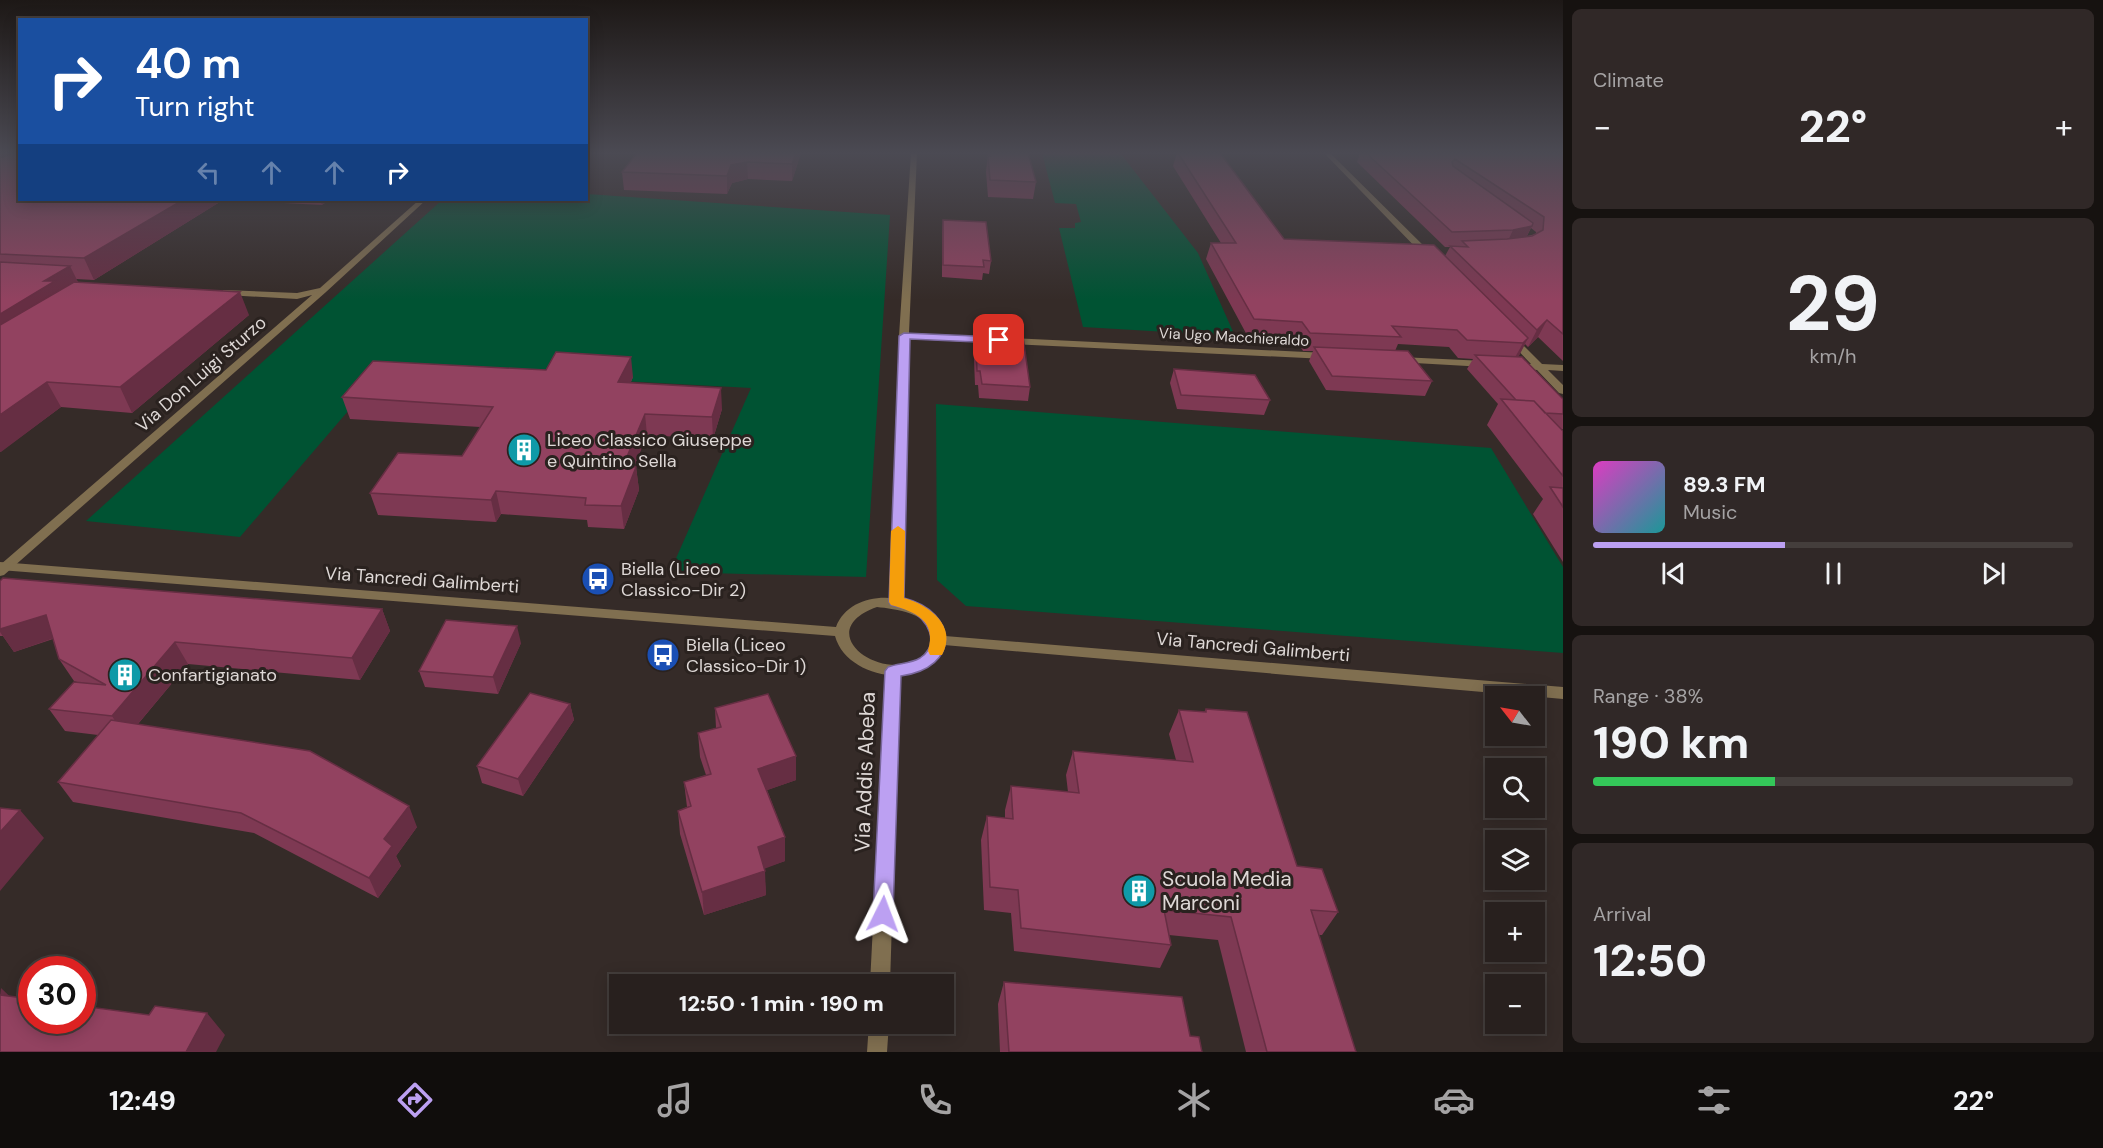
<!DOCTYPE html>
<meta charset="utf-8">
<style>
:root{--surface:#28201e;--page:#302827;--text:#f1f3f6;--muted:#a5a3a4;--line:#443e3c;--accent:#bca0f2}
body{margin:0;font-family:"DM Sans",sans-serif;background:var(--page);color:var(--text);height:100vh;display:flex;flex-direction:column;font-size:22px;white-space:nowrap}
*{box-sizing:border-box;margin:0}
p{font-size:20px;color:var(--muted)}
.icon{flex:none;width:33px;height:33px;fill:none;stroke:currentColor;stroke-width:2;stroke-linecap:round;stroke-linejoin:round}
.map{position:relative;flex:1;overflow:hidden}
.drawer{display:flex;flex-direction:column;gap:9px;padding:9px;background:#161210;width:540px}
.drawer>*{flex:none}
.hud{position:absolute;left:18px;top:18px;width:570px;height:183px;border-radius:0px;box-shadow:0 3px 15px #0003,0 0 0 2px var(--line);background:#1a4fa0;color:#fff;overflow:hidden}
.needle{width:39px;rotate:301deg}
.controls{position:absolute;left:1485px;top:686px;display:grid;gap:12px}
.controls a{display:grid;place-items:center;width:60px;height:60px;border-radius:0px;background:var(--surface);box-shadow:0 3px 15px #0003,0 0 0 2px var(--line);font-size:30px}
.speed{position:absolute;left:18px;top:956px;display:flex;gap:12px;font-size:30px;font-weight:700;text-align:center}
.speed>*{display:grid;place-content:center;width:78px;height:78px;border-radius:50%;background:var(--surface);box-shadow:0 3px 15px #0003,0 0 0 2px var(--line);line-height:1}
.speed .limit{border:9px solid #d22;background:#fff;color:#111}
.pin{position:absolute;display:grid;place-items:center;width:51px;height:51px;color:#fff;margin:-26px;border-radius:12px;box-shadow:0 3px 9px #0006}
.me{position:absolute;width:66px;margin:-33px;rotate:3deg;stroke-linejoin:round;filter:drop-shadow(0 0 4px #0008)}
.turn{display:flex;align-items:center;gap:21px;height:126px;padding:0 18px;font-size:27px}
.turn .icon{width:78px;height:78px;stroke-width:2.5}
.turn b{display:block;font-size:42px;line-height:51px}
.lanes{display:flex;align-items:center;height:57px;padding:0 18px;background:#0003;justify-content:center;gap:30px;direction:ltr}
.lanes .off{opacity:.35}
.big{font-size:45px;font-weight:800;line-height:1.1}
.drawer .tile{flex:1;display:flex;flex-direction:column;justify-content:center;gap:9px;min-width:0;padding:0 21px;border-radius:9px;background:var(--page)}
.drawer .dial{align-items:center;gap:0}
.dial b{font-size:78px;line-height:1}
.song{display:flex;align-items:center;gap:18px}
.cover{width:72px;height:72px;border-radius:9px;background:linear-gradient(135deg,hsl(310 70% 55%),hsl(180 70% 35%))}
.played{height:6px;border-radius:3px;background:linear-gradient(90deg,var(--accent) 40%,var(--line) 40%)}
.keys{display:flex;justify-content:space-around;direction:ltr}
.heat{display:flex;justify-content:space-between;align-items:center;font-size:33px;direction:ltr}
.charge{height:9px;border-radius:4px;background:linear-gradient(90deg,#34c759 38%,var(--line) 0)}
.trip{position:absolute;left:609px;top:974px;width:345px;height:60px;border-radius:0px;background:var(--surface);box-shadow:0 3px 15px #0003,0 0 0 2px var(--line);font-weight:800;line-height:60px;text-align:center}
.menu{display:flex;height:96px;justify-content:space-around;align-items:center;background:#100d0c;color:var(--muted)}
.menu .icon{width:42px;height:42px}
.menu .selected{color:var(--accent)}
.menu b{font-size:27px;color:var(--text)}
main{display:flex;flex:1;min-height:0}
.map>svg:first-child{display:block}
.green{fill:#005333}
.lines{fill:none;stroke-linecap:round;stroke-linejoin:round}
.minor{fill:#806f50;fill-rule:evenodd}
.tertiary{fill:#806f50;fill-rule:evenodd}
.wall{fill:#7e3953;fill-rule:evenodd}
.shaded-wall{fill:#662e43}
.building{fill:#924260;stroke:#662e43;stroke-width:1.5}
.route{fill:#bca0f2;stroke:#7a689d;stroke-width:1.5}
.slow{fill:#f59e0b}
.labels{text-anchor:middle;stroke-width:6;stroke-linejoin:round;paint-order:stroke}
.far-street-label{font-size:15px;fill:#ded8d6;stroke:#2a221f}
.street-label{font-size:18px;fill:#ded8d6;stroke:#2a221f}
.poi-label{font-size:18px;fill:#ded8d6;stroke:#2a221f;text-anchor:start}
.near-street-label{font-size:21px;fill:#ded8d6;stroke:#2a221f}
.near-poi-label{font-size:21px;fill:#ded8d6;stroke:#2a221f;text-anchor:start}
</style>
<main>
<div class="map">
<svg width="1563" height="1052" viewBox="0 0 1563 1052">
<rect width="100%" height="100%" fill="#352b28"/>
<path class="green" d="M1042 153 1121 154 1198 253 1235 336 1083 327 1059 228H1075V223L1081 222 1076 204 1055 203Z
M587 194 890 215 866 577 670 572 751 388 385 368 240 537 86 521 442 200H586Z
M936 404 1491 448 1563 567V653L966 606 937 580Z"/>
<g class="lines">
<path class="minor" d="M911 153H917L909 333 1326 353 1331 356 1326 359 908 339 903 602 901 605H891L889 602 899 336Z
M1324 153H1330L1432 254V258H1426Z
M419 200H426L326 292 4 575 0 576V565L312 295 297 299 226 295 222 292 223 290 297 293 320 288Z
M1511 335 1514 336 1542 364 1563 365V371L1548 370 1563 385V394L1559 393 1537 370 1514 368V364H1531L1508 340 1506 338Z
M1400 357 1485 361 1490 364 1485 367 1397 362 1395 360Z
M893 666 898 667 900 671 890 984H870L886 671 888 667Z
M869 1023H889L887 1052H867Z"/>
<path class="tertiary" d="M0 562 836 627C853 582 933 592 945 636L1563 687V699L944 645C930 692 847 681 835 636L0 570ZM877 607C896 609 938 614 931 643 929 650 924 657 917 660 876 681 812 630 877 607Z"/>
</g>
<path class="wall" d="M0 153 20 200H329L322 205 223 200 94 280 76 279 78 282 249 315 132 413 61 407 0 452Z
M637 153H801L792 181 748 179 732 183 727 194 624 190 622 172Z
M988 153H1028L1036 182 1033 199 988 197 986 172Z
M1177 153 1284 239 1445 256 1450 247H1445L1357 162 1360 153H1563V361L1538 337 1528 347 1525 344 1518 357 1563 399V429H1561L1563 431V562L1533 514 1543 499 1487 425 1498 404 1467 369 1473 359 1458 358 1449 347 1398 344 1395 351 1432 381 1425 396 1326 390 1309 361 1313 351H1303L1296 339 1248 337 1206 259 1211 243H1221L1173 166ZM1531 228 1536 232V234L1527 236Z
M943 220 991 261 989 274 983 273 982 280 942 277V232Z
M978 334 1030 387 1028 401 979 398 978 385H975L974 360Z
M1174 369 1270 400 1264 415 1177 409 1170 383Z
M633 377 631 382 722 409 713 439 647 435 634 467H636L639 490 624 529 588 527 587 520 501 514 496 522 378 515 370 493 462 456 480 427 350 419 342 397Z
M0 581 382 609 390 631 360 680 188 664 138 724 417 827 396 856 401 866 378 898 254 833 73 802 58 782 98 735 65 731 49 709 77 682 74 681 59 659 53 639 14 652 3 636H0Z
M521 643 498 694 425 687 419 671Z
M570 704 574 720 523 796 482 783 477 766Z
M715 708 796 780 767 790 785 837V861L764 868 766 895 704 915 680 834 678 811 687 807 684 782 706 775 700 757 698 733 716 728Z
M1206 709 1297 866 1338 912 1322 935H1319L1356 1052H1246L1218 940 1169 935 1171 945 1160 968 1014 951 1011 913 984 910 981 840 987 816 1005 818V810L1011 786 1068 792 1066 775 1073 751 1176 760 1169 734 1179 710 1204 712Z
M1004 982 1190 1036 1202 1052H1000L998 1004Z"/>
<path class="shaded-wall" d="M0 153H15L0 173Z
M586 153H593L586 161Z
M796 153H801L792 181V164Z
M747 162 748 179 732 183 727 194V176L731 165Z
M183 200H223L94 280 84 258Z
M320 200H329L322 205Z
M1532 226 1524 241 1506 245 1513 230Z
M70 266 81 288 0 345V314L44 281Z
M240 292 249 315 132 413 120 387Z
M1547 320 1538 337 1528 347 1537 330Z
M1528 338 1519 356 1513 361 1523 343Z
M631 357 633 377 621 403 618 382Z
M47 382 61 407 1 452 0 451V415Z
M721 388 722 409 713 439 712 417Z
M645 414 647 435 625 488 623 466Z
M636 467 639 490 624 529 621 506Z
M496 491 501 514 496 522 491 500Z
M382 609 390 631 360 680 352 658Z
M46 615 60 636 14 652 0 632V629Z
M517 626 521 643 498 694 493 677Z
M175 642 188 664 126 738 112 716Z
M570 704 574 720 523 796 518 779Z
M796 756V780L759 793 758 769Z
M409 806 417 827 396 856 401 866 378 898 369 878 384 839Z
M20 810 44 838 0 891V832Z
M785 837V861L759 871 758 847Z
M765 871 766 895 704 915 702 892Z
M1 988 24 1010 0 997Z
M207 1013 225 1035 216 1052H186Z"/>
<path class="building" d="M11 153H20V200H183L84 258 0 254V158L11 154Z
M637 153H796L792 164 747 162 731 165 727 176 622 172Z
M990 153H1028L1036 182 990 180 988 156H991Z
M1178 153H1220L1284 239 1434 245 1528 338 1523 343 1467 340 1457 330 1392 326 1401 337 1310 333 1302 322 1254 319 1211 243H1236Z
M1366 153H1436L1438 154 1446 153H1563V334L1547 320 1537 330 1450 246 1468 247 1462 241 1507 239 1532 236 1543 230 1544 217 1455 159 1452 162 1453 166 1533 223 1532 226 1513 230 1452 232Z
M943 220 986 222 991 261 983 260 984 267 943 265Z
M0 262 70 266 44 281H55L0 314Z
M74 282 240 292 120 387 47 382 0 415V325Z
M978 334 1023 337 1030 387 982 384 980 371H977L976 346H979Z
M1314 347 1408 351 1432 381 1332 376Z
M556 352 631 357 618 382 721 388 712 417 645 414 623 466 636 467 621 506 585 505 586 498 496 491 491 500 370 493 398 453 462 456 493 407 342 397 373 361 546 370Z
M1475 355 1522 357 1563 399V414L1545 413 1534 401 1516 400Z
M1174 369 1255 375 1270 400 1181 395Z
M1501 399 1534 401 1563 431V476Z
M1550 487 1563 488V507Z
M3 578 382 609 352 658 175 642 112 716 49 709 74 682 106 685 59 659 46 615 0 629V581Z
M446 620 517 626 493 677 419 671Z
M530 693 570 704 518 779 477 766Z
M768 694 796 756 758 769 785 837 758 847 765 871 702 892 678 811 691 806 684 782 711 774 698 733 721 727 715 708Z
M1206 709 1247 712 1297 866 1322 869 1338 912 1311 910 1356 1052H1267L1231 917 1164 910 1171 945 1021 928 1018 890 990 887 987 816 1013 819 1011 786 1079 793 1073 751 1193 762 1179 710 1206 712Z
M111 720 310 751 409 806 384 839 392 846 369 878 241 813 58 782Z
M0 808 20 810 0 832Z
M1004 982 1182 997 1190 1036 1199 1037 1202 1052H1009Z
M0 995 32 999V1020H82V1006L149 1015 155 1006 207 1013 186 1052H0Z"/>
<linearGradient id="sky" x2="0" y2="1"><stop stop-color="#1d1816"/><stop offset="0.51" stop-color="#4b4a53"/><stop offset="1" stop-color="#4b4a53" stop-opacity="0"/></linearGradient>
<rect width="1563" height="300" fill="url(#sky)"/>
<path class="route" d="M904 333 999 337 1004 340 999 343 910 339 904 598C959 612 961 668 901 676L893 914 890 921 883 924 876 921 873 914 885 671 888 667C898 663 910 664 920 658 941 644 928 619 909 610 904 608 897 607 891 605L889 602 899 336Z"/>
<path class="slow" d="M898 526 905 531 904 598C929 605 958 626 942 655H930L928 651C937 621 916 612 891 605L889 602 891 531Z"/>
<defs>
<g id="building-disc" transform="scale(1.725)"><circle r="9.5" fill="#0f9aa8" stroke="#2a221f"/><path d="M-4-6H4V6H1V3H-1V6H-4ZM-2.5-4.3h1.7v1.8h-1.7ZM.8-4.3h1.7v1.8H.8ZM-2.5-1h1.7V.8h-1.7ZM.8-1h1.7V.8H.8Z" fill="#fff"/></g>
<g id="bus-disc" transform="scale(1.725)"><circle r="9.5" fill="#1a4fb4" stroke="#2a221f"/><path d="M-5-6H5V4H4V6H2V4H-2V6H-4V4H-5ZM-3.5-4V0h7V-4ZM-3.5 1.2v1.5H-2V1.2ZM2 1.2v1.5H3.5V1.2Z" fill="#fff"/></g>
</defs>
<g fill-rule="evenodd">
<use href="#building-disc" x="524" y="450"/>
<use href="#bus-disc" x="598" y="579"/>
<use href="#bus-disc" x="663" y="655"/>
<use href="#building-disc" x="125" y="675"/>
<use href="#building-disc" x="1139" y="891"/>
</g>
<g class="labels">
<g class="far-street-label">
<text transform="translate(1234 337) rotate(3)" y="5">Via Ugo Macchieraldo</text>
</g>
<g class="street-label">
<text transform="translate(201 374) rotate(-41)" y="6">Via Don Luigi Sturzo</text>
<text transform="translate(422 580) rotate(4)" y="6">Via Tancredi Galimberti</text>
<text transform="translate(1253 647) rotate(5)" y="6">Via Tancredi Galimberti</text>
</g>
<g class="poi-label">
<text x="547" y="446">Liceo Classico Giuseppe<tspan x="547" dy="21">e Quintino Sella</tspan></text>
<text x="621" y="575">Biella (Liceo<tspan x="621" dy="21">Classico-Dir 2)</tspan></text>
<text x="686" y="651">Biella (Liceo<tspan x="686" dy="21">Classico-Dir 1)</tspan></text>
<text x="148" y="681">Confartigianato</text>
</g>
<g class="near-street-label">
<text transform="translate(865 772) rotate(-88)" y="7">Via Addis Abeba</text>
</g>
<g class="near-poi-label">
<text x="1162" y="886">Scuola Media<tspan x="1162" dy="24">Marconi</tspan></text>
</g>
</g>
</svg>
<div class="controls">
<a><svg class="needle" viewBox="-14 -14 28 28"><path d="M0-13l5 13h-10z" fill="#e53935"/><path d="M0 13l5-13h-10z" fill="#a5a3a4"/></svg></a>
<a><svg class="icon" aria-label="search" viewBox="0 0 24 24"><circle cx="10" cy="10" r="6"/><path d="M15 15l6 6"/></svg></a>
<a><svg class="icon" aria-label="layers" viewBox="0 0 24 24"><path d="M12 4l9 5-9 5-9-5zM3 14l9 5 9-5"/></svg></a>
<a>+</a>
<a>−</a>
</div>
<div class="speed"><div class="limit">30</div></div>
<div class="pin" style="left:999px;top:340px;background:#d93025"><svg class="icon" aria-label="arrive" viewBox="0 0 24 24"><path d="M6 21V4h12l-3 4 3 4H6"/></svg></div>
<svg class="me" style="left:883px;top:914px" viewBox="-20 -20 40 40"><path d="M0-17L14 15 0 8-14 15z" fill="#bca0f2" stroke="#fff" stroke-width="4"/></svg>
<div class="trip">12:50 · 1 min · 190 m</div>
<div class="hud">
<div class="turn"><svg class="icon" aria-label="right" viewBox="0 0 24 24"><path d="M7 20v-9h11M14 6l5 5-5 5"/></svg><div><b>40 m</b>Turn right</div></div>
<div class="lanes"><svg class="icon off" aria-label="left" viewBox="0 0 24 24"><path d="M17 20v-9H6M10 6l-5 5 5 5"/></svg><svg class="icon off" aria-label="ahead" viewBox="0 0 24 24"><path d="M12 20V5M6 11l6-6 6 6"/></svg><svg class="icon off" aria-label="ahead" viewBox="0 0 24 24"><path d="M12 20V5M6 11l6-6 6 6"/></svg><svg class="icon" aria-label="right" viewBox="0 0 24 24"><path d="M7 20v-9h11M14 6l5 5-5 5"/></svg></div>
</div>
</div>
<section class="drawer">
<div class="tile"><p>Climate</p>
<div class="heat"><a>−</a><b class="big">22°</b><a>+</a></div>
</div>
<div class="tile dial"><b>29</b><p>km/h</p></div>
<div class="tile">
<div class="song"><i class="cover"></i><div><b>89.3 FM</b><p>Music</p></div></div>
<div class="played"></div>
<div class="keys"><svg class="icon" aria-label="previous" viewBox="0 0 24 24"><path d="M18 5L8 12l10 7zM5 5v14"/></svg><svg class="icon" aria-label="pause" viewBox="0 0 24 24"><path d="M8 5v14M16 5v14"/></svg><svg class="icon" aria-label="next" viewBox="0 0 24 24"><path d="M6 5l10 7-10 7zM19 5v14"/></svg></div>
</div>
<div class="tile"><p>Range · 38%</p><b class="big">190 km</b><div class="charge"></div></div>
<div class="tile"><p>Arrival</p><b class="big">12:50</b></div>
</section>
</main>
<nav class="menu">
<b>12:49</b>
<svg class="icon selected" aria-label="directions" viewBox="0 0 24 24"><path d="M12 3l9 9-9 9-9-9zM9 14v-3h6M13 9l2 2-2 2"/></svg>
<svg class="icon" aria-label="music" viewBox="0 0 24 24"><path d="M9 18V5l10-2v13"/><circle cx="6" cy="18" r="3"/><circle cx="16" cy="16" r="3"/></svg>
<svg class="icon" aria-label="phone" viewBox="0 0 24 24"><path d="M5 4h4l2 5-3 2q2 4 5 5l2-3 5 2v4C11 20 4 13 5 4z"/></svg>
<svg class="icon" aria-label="climate" viewBox="0 0 24 24"><path d="M12 3v18M4 7l16 10M4 17L20 7"/></svg>
<svg class="icon" aria-label="car" viewBox="0 0 24 24"><path d="M5 17H2v-5l4-1 3-4h7l3 4 3 1v5h-3M9 17h6M6 11h13"/><circle cx="7" cy="17" r="2"/><circle cx="17" cy="17" r="2"/></svg>
<svg class="icon" aria-label="filters" viewBox="0 0 24 24"><path d="M4 7h16M4 17h16"/><circle cx="9" cy="7" r="2"/><circle cx="15" cy="17" r="2"/></svg>
<b>22°</b>
</nav>
